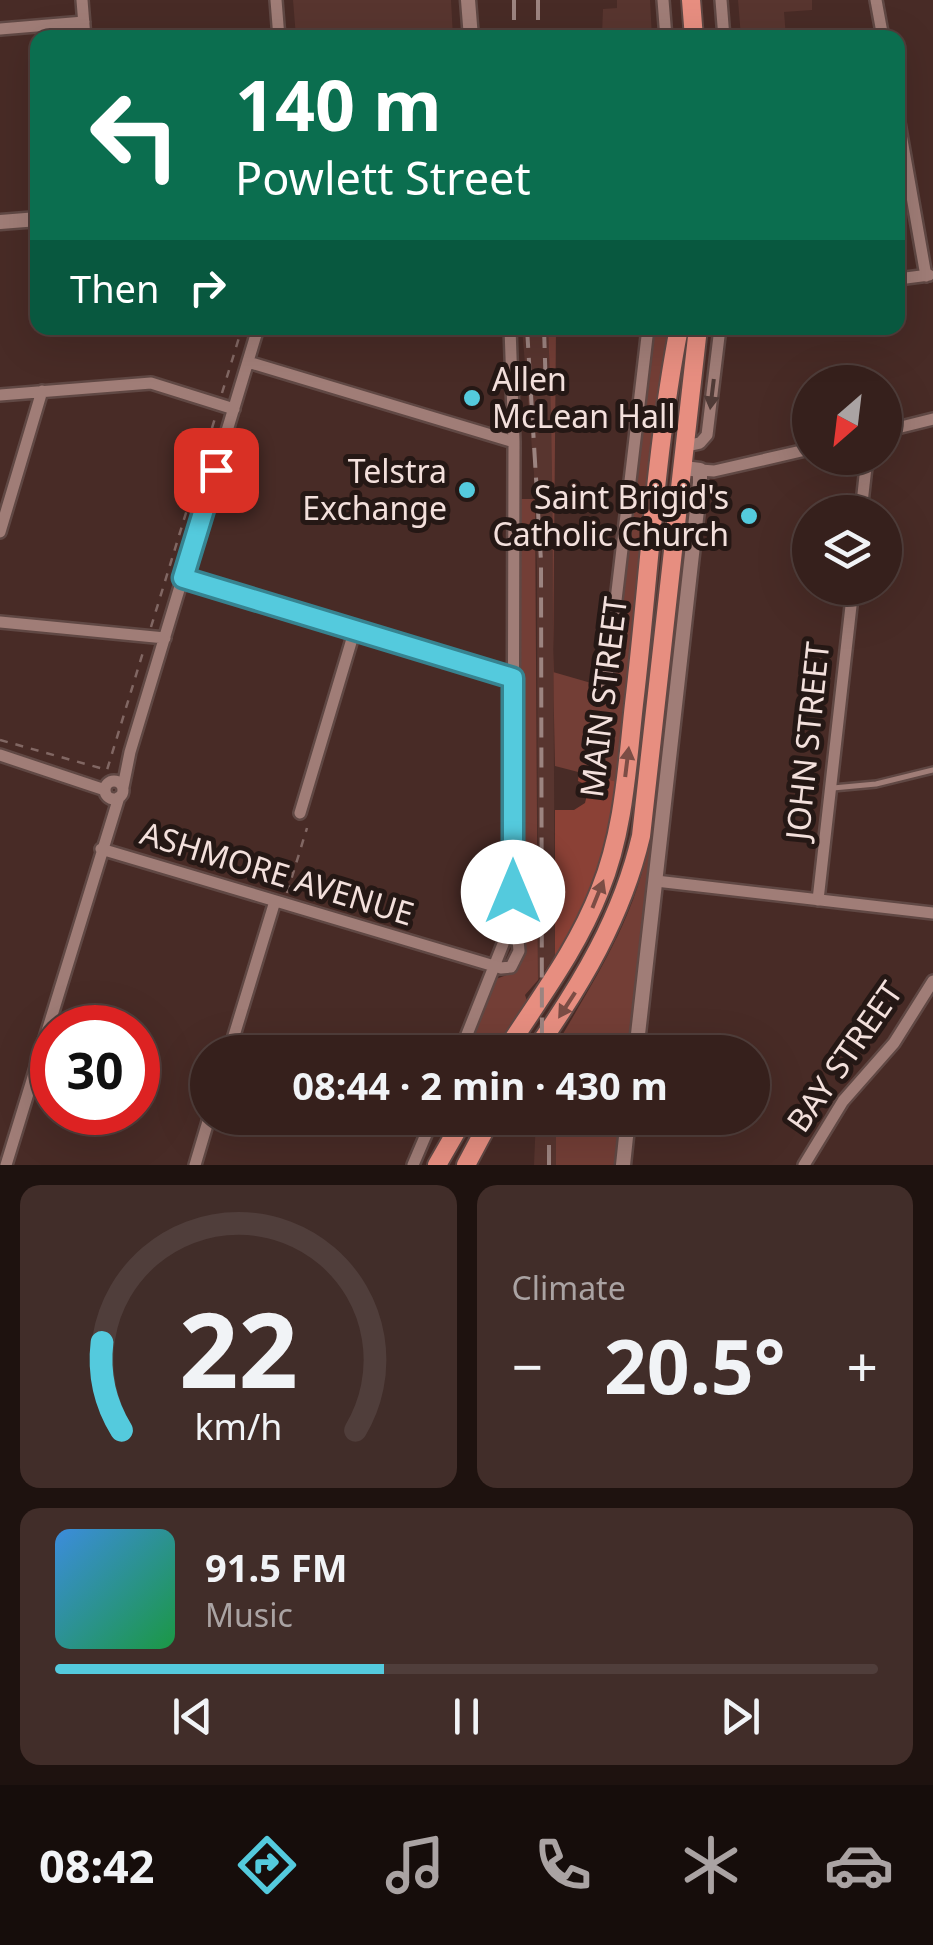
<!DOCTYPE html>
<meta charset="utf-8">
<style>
:root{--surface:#36201c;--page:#412d29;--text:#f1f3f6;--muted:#aaa3a3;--line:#503e3b;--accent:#54cadd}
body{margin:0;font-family:"Noto Sans",sans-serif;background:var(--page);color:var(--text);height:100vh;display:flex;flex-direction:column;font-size:38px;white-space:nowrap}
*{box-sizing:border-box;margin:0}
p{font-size:32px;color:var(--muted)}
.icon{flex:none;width:55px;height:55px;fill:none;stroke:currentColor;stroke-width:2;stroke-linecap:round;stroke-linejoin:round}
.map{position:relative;height:1165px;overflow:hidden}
.sheet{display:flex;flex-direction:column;gap:20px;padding:20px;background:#1e120f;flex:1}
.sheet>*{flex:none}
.banner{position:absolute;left:30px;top:30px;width:875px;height:305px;border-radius:20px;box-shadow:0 10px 40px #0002,0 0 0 2px var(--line);background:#0b6e4f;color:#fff;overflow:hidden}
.needle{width:65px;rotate:208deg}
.fabs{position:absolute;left:792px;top:365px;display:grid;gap:20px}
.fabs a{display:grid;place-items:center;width:110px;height:110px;border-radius:50%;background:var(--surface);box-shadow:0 10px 40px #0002,0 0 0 2px var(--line);font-size:50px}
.speed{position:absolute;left:30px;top:1005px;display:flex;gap:20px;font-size:50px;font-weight:700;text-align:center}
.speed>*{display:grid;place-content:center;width:130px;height:130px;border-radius:50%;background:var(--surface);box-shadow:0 10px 40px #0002,0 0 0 2px var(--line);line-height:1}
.speed .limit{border:15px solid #d22;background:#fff;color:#111}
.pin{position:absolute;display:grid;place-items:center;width:85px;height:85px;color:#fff;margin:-42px;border-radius:20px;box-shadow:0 5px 15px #0006}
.me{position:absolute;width:110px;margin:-55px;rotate:0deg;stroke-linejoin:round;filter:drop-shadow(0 0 8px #0008)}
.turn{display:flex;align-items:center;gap:35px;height:210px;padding:0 40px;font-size:45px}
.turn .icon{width:130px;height:130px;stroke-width:2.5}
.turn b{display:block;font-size:70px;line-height:85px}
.then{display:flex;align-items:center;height:95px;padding:0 40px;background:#0003;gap:20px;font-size:38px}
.big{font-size:75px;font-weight:700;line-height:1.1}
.sheet .tile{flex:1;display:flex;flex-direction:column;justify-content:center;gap:15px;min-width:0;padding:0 35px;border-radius:20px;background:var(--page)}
.sheet .dial{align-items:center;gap:0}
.dial svg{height:260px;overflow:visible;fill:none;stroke:var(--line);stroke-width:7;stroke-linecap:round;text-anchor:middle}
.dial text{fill:var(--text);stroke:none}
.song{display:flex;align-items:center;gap:30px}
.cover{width:120px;height:120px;border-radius:15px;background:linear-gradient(135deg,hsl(210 70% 55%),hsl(140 70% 35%))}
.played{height:10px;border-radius:5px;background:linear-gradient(90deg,var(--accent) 40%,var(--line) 40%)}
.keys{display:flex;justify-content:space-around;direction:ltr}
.heat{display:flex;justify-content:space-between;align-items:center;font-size:55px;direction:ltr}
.sheet .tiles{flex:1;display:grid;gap:20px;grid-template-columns:1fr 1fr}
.tile:last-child{grid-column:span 2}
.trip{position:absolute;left:190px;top:1035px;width:580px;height:100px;border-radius:50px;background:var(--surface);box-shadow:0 10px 40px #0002,0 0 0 2px var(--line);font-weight:700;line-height:100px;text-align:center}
.menu{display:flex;height:160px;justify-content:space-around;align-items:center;background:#160d0b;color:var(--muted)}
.menu .icon{width:70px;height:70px}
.menu .on{color:var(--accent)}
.menu b{font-size:45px;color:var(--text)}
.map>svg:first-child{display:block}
.built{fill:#58352f}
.green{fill:#733e36}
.forest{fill:#8b4136}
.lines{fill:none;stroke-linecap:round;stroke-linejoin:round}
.service-casing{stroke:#604844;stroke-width:10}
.minor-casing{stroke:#604844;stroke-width:16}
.tertiary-casing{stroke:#604844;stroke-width:19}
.trunk-casing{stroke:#604844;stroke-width:22}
.path{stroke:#816763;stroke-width:2.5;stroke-dasharray:8 8;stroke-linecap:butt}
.service{stroke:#a07d77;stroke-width:5}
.minor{stroke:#a07d77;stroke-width:11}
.tertiary{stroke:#a07d77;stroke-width:14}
.trunk{stroke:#e78e80;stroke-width:18}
.rail{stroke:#9c8480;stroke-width:4;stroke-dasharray:20 10;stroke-linecap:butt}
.oneway{fill:#503b37}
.oneway2{fill:#7c4d45}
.route-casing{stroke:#378390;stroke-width:25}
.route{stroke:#54cadd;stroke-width:18}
.poi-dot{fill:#54cadd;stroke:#251815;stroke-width:4}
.labels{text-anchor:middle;stroke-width:10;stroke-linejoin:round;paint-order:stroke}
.poi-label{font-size:32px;fill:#f3e0dc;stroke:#251815;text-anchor:end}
.street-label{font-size:32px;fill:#f3e0dc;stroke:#251815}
</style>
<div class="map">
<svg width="933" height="1165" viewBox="0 0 933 1165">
<rect width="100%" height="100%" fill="#482b26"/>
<path class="built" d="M293 0H451L453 37H296Z
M617 0H650L652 37H588L602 34 603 9 617 8Z
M738 0H812V10L784 12 786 37H741Z
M522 328H548L552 404 555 956 538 980 537 568 534 473Z
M536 1118H557L556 1165H534Z"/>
<path class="green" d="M548 328H556L553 672 612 689 654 328H670L655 412 617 782 555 766C551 620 555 473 548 328Z
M520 499H535L538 980 525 995 528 1004 495 1052H467L494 980C501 976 508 976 515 970 529 957 522 911 520 892Z
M651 823 655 824 630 1052H556V1046C596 976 644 906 651 823Z
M556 1118H622L616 1165H556Z"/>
<path class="forest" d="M579 771 617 782C606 844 592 904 555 956V810H574L585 803 589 786 578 781Z"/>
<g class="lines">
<g class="service-casing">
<path id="service" d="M833 788 876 784 933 770"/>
</g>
<g class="minor-casing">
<path id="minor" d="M82 0 85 38
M276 0 279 38
M663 0 666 38
M721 0 724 38
M876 0 883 38
M0 29 84 22
M898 117 926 276
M898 279 929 275
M248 362 514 442
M0 395 151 383 234 409
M885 431 933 419
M686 446 700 443 707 435 720 328
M700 470 714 471 810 449
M861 512 867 458
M0 532 42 391
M183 578 513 678
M0 622 165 638
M606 685 648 328
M0 755 105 790
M105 790a9 9 0 1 1 18 0a9 9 0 1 1-18 0Z
M123 787 130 752 258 328
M300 813 355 629
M101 849 501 968 511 967 519 951 515 907
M656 881 933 913
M818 900 853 588
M229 1052 275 901
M460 1052 503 944 513 893 514 442 510 328
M6 1165 119 797
M195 1165 209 1118
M413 1165 433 1118
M804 1165 843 1101 894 1043 933 981"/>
</g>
<g class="tertiary-casing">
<path id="tertiary" d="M468 0 471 38
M0 222 38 219
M636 1052 700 483V470L684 468
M623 1165 628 1118"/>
</g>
<g class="trunk-casing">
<path id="trunk" d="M691 0 694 38
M505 1052C540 997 576 951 600 890 624 831 627 766 634 704 649 579 655 451 679 328
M534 1052C581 985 622 917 641 836L698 328
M437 1165 464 1118
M466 1165 491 1118"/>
</g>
<path class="path" d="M222 393 242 328
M711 507 727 510
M151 627 216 415
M0 740 107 770 144 649
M287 893 307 828"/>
<use href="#service" class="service"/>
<use href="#minor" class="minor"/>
<use href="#tertiary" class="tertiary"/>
<use href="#trunk" class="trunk"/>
<path class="rail" d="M514 0V38
M538 0V38
M527 328 541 561 542 1052
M544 328 546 392
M549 1165V1118"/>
</g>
<defs><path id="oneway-solid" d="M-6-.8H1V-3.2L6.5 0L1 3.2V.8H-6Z" transform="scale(2.5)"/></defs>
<use class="oneway" href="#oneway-solid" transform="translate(712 394) rotate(97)"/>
<g class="oneway2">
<use href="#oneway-solid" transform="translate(627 762) rotate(-83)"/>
<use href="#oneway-solid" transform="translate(598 894) rotate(-68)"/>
<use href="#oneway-solid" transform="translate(567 1005) rotate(123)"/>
</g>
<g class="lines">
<g class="route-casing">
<path id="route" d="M216 470 183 578 513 678V892"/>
</g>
<use href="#route" class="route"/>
</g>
<g class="poi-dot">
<circle cx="472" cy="398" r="10"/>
<circle cx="467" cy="490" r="10"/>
<circle cx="749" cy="516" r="10"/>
</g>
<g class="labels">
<g class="poi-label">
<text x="492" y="391" text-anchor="start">Allen<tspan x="492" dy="37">McLean Hall</tspan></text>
<text x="447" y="483">Telstra<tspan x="447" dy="37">Exchange</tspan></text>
<text x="729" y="509">Saint Brigid's<tspan x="729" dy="37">Catholic Church</tspan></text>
</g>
<g class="street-label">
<text transform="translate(604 697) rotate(-83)" y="11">MAIN STREET</text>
<text transform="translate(808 741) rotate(-84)" y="11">JOHN STREET</text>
<text transform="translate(277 874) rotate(17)" y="11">ASHMORE AVENUE</text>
<text transform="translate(845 1057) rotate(-55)" y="11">BAY STREET</text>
</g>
</g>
</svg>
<div class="fabs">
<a><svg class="needle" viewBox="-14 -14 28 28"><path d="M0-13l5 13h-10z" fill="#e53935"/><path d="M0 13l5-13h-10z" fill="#aaa3a3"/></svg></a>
<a><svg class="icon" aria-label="layers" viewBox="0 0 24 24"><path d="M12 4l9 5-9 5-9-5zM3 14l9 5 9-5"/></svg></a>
</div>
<div class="speed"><div class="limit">30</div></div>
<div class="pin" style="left:216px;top:470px;background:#d93025"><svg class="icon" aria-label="arrive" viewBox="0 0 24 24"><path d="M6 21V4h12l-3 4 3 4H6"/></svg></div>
<svg class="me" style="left:513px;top:892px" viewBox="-20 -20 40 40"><circle r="19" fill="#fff"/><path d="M0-13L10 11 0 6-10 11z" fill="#54cadd"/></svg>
<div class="trip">08:44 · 2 min · 430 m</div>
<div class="banner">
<div class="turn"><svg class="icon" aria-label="left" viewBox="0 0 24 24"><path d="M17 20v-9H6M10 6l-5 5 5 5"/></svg><div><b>140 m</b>Powlett Street</div></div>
<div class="then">Then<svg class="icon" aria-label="right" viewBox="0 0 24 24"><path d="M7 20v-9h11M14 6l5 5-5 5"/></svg></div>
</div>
</div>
<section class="sheet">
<div class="tiles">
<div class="tile dial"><svg viewBox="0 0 100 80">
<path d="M14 69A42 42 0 1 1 86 69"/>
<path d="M14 69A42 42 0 0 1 8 42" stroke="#54cadd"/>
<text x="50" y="56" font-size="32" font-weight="700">22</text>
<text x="50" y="72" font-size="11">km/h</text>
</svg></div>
<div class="tile"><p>Climate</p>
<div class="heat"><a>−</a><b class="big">20.5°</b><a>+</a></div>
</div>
<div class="tile">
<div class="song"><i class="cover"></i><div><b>91.5 FM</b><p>Music</p></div></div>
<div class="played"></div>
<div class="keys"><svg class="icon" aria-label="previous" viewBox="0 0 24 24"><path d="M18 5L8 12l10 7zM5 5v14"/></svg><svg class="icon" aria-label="pause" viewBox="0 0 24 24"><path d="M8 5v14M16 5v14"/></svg><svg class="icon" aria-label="next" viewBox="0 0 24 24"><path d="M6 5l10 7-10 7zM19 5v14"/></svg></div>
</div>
</div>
</section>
<nav class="menu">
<b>08:42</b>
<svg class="icon on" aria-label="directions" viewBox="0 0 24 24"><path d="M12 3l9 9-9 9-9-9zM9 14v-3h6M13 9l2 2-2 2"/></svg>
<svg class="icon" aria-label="music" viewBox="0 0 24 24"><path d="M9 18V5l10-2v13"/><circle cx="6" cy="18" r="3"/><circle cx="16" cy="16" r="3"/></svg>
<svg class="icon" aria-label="phone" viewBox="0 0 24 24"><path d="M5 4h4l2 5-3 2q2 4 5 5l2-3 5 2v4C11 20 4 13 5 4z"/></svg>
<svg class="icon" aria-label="climate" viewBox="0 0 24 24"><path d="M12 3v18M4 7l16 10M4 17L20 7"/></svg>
<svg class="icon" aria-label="car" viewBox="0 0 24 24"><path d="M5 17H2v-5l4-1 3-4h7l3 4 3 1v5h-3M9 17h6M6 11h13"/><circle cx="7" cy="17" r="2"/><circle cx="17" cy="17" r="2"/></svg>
</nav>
